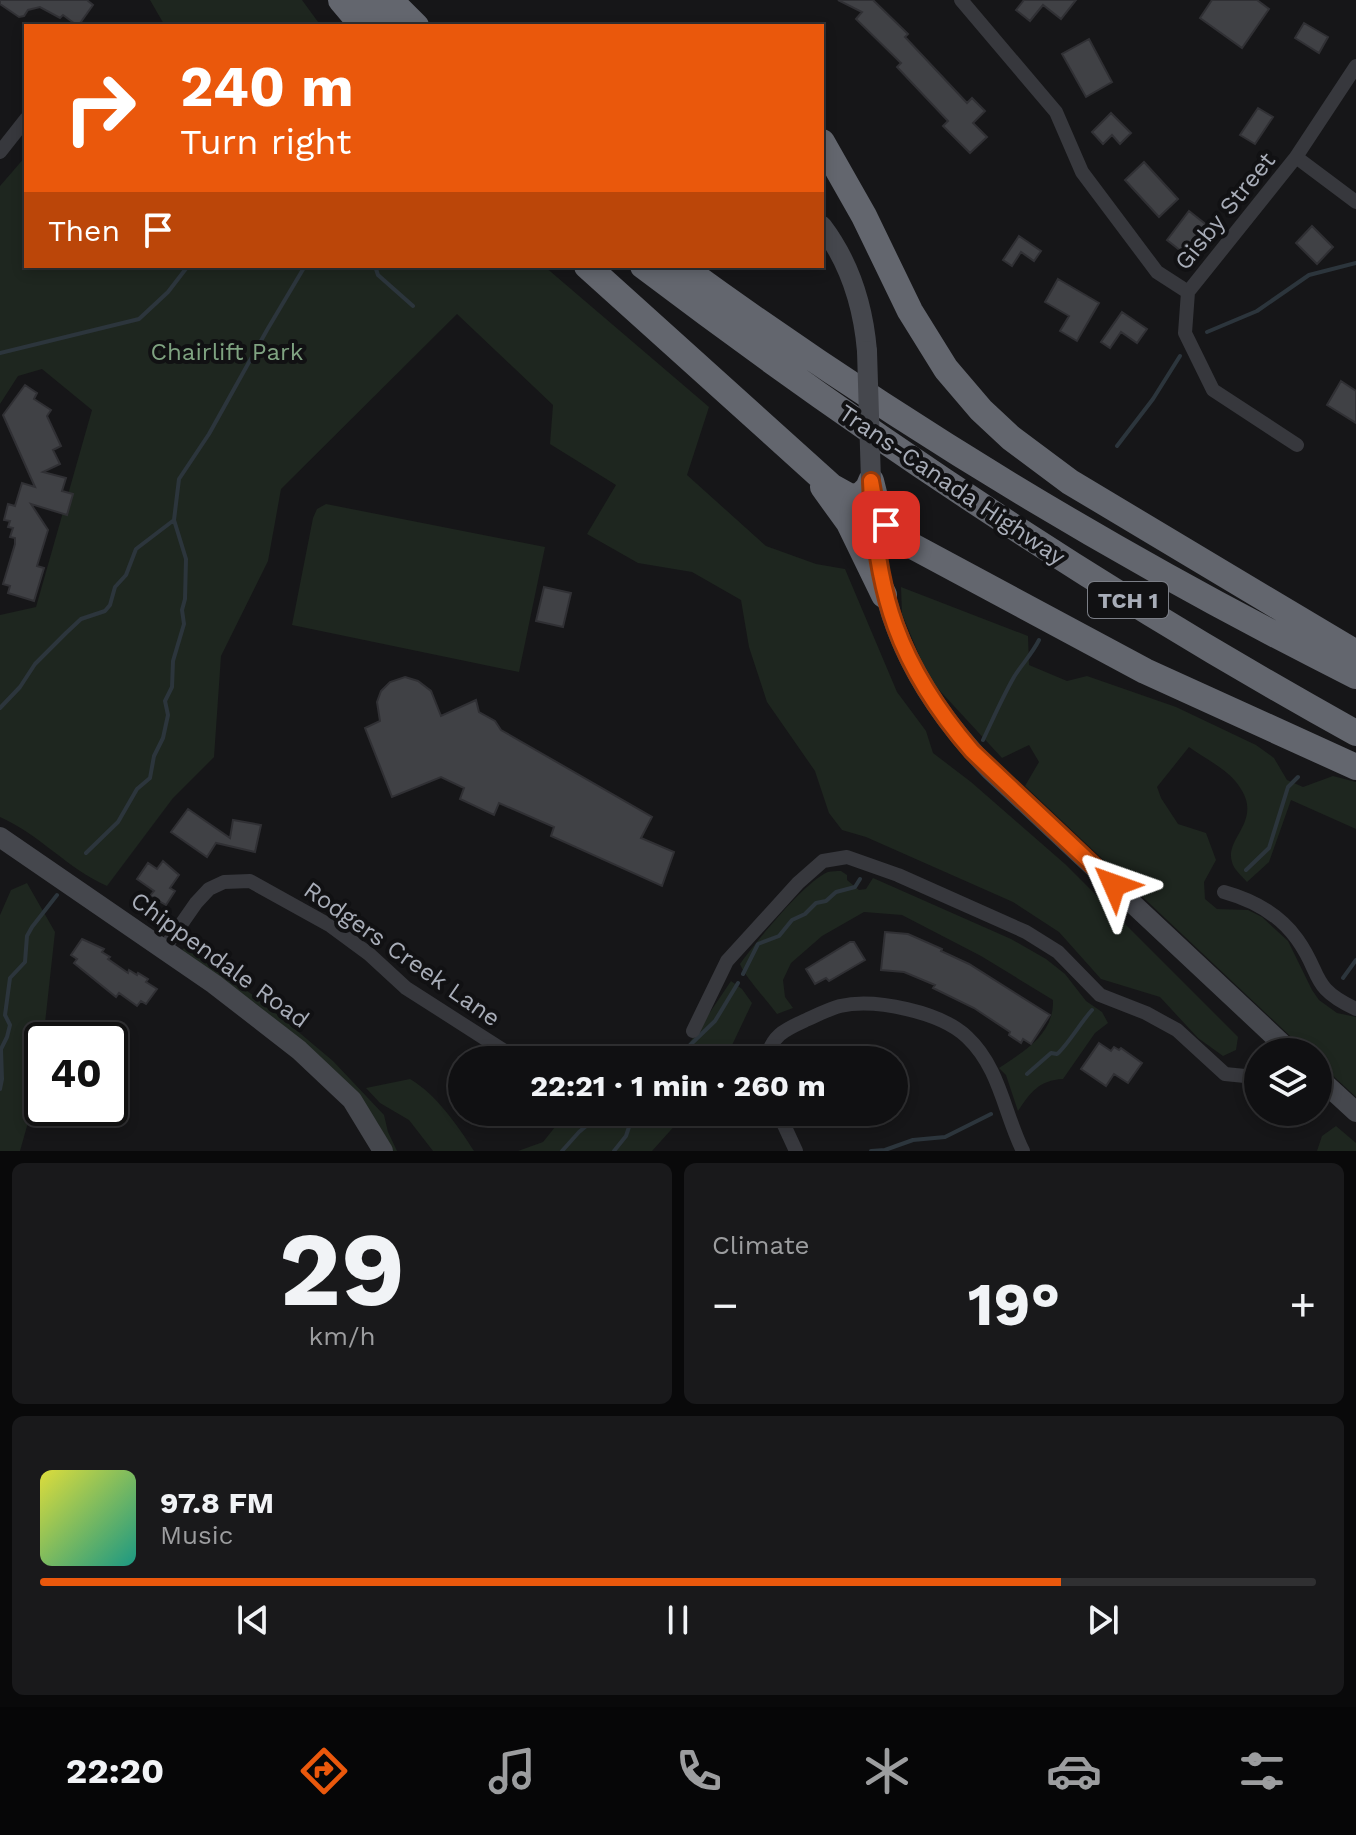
<!DOCTYPE html>
<meta charset="utf-8">
<style>
:root{--surface:#101012;--page:#19191b;--text:#f1f3f6;--muted:#9c9d9f;--line:#303032;--accent:#ea580c}
body{margin:0;font-family:"Work Sans",sans-serif;background:var(--page);color:var(--text);height:100vh;display:flex;flex-direction:column;font-size:30px;white-space:nowrap}
*{box-sizing:border-box;margin:0}
p{font-size:26px;color:var(--muted)}
.icon{flex:none;width:44px;height:44px;fill:none;stroke:currentColor;stroke-width:2;stroke-linecap:round;stroke-linejoin:round}
.map{position:relative;height:1151px;overflow:hidden}
.panel{display:flex;flex-direction:column;gap:12px;padding:12px;background:#09090a;flex:1}
.panel>*{flex:none}
.hud{position:absolute;left:24px;top:24px;width:800px;height:244px;border-radius:0px;box-shadow:0 4px 12px #0003,0 0 0 2px var(--line);background:#ea580c;color:#fff;overflow:hidden}
.buttons{position:absolute;left:1244px;top:1038px;display:grid;gap:16px}
.buttons a{display:grid;place-items:center;width:88px;height:88px;border-radius:50%;background:var(--surface);box-shadow:0 4px 12px #0003,0 0 0 2px var(--line);font-size:40px}
.speed{position:absolute;left:24px;top:1022px;display:flex;gap:16px;font-size:40px;font-weight:700;text-align:center}
.speed>*{display:grid;place-content:center;width:104px;height:104px;border-radius:50%;background:var(--surface);box-shadow:0 4px 12px #0003,0 0 0 2px var(--line);line-height:1}
.speed .limit{border:4px solid #111;border-radius:12px;background:#fff;color:#111}
.pin{position:absolute;display:grid;place-items:center;width:68px;height:68px;color:#fff;margin:-34px;border-radius:16px;box-shadow:0 4px 12px #0006}
.me{position:absolute;width:88px;margin:-44px;rotate:313deg;stroke-linejoin:round;filter:drop-shadow(0 0 6px #0008)}
.turn{display:flex;align-items:center;gap:28px;height:168px;padding:0 24px;font-size:36px}
.turn .icon{width:104px;height:104px;stroke-width:2.5}
.turn b{display:block;font-size:56px;line-height:68px}
.then{display:flex;align-items:center;height:76px;padding:0 24px;background:#0003;gap:16px;font-size:30px}
.big{font-size:60px;font-weight:700;line-height:1.1}
.panel .widget{flex:1;display:flex;flex-direction:column;justify-content:center;gap:12px;min-width:0;padding:0 28px;border-radius:12px;background:var(--page)}
.panel .dial{align-items:center;gap:0}
.dial b{font-size:104px;line-height:1}
.song{display:flex;align-items:center;gap:24px}
.cover{width:96px;height:96px;border-radius:12px;background:linear-gradient(135deg,hsl(60 70% 55%),hsl(170 70% 35%))}
.played{height:8px;border-radius:4px;background:linear-gradient(90deg,var(--accent) 80%,var(--line) 80%)}
.keys{display:flex;justify-content:space-around;direction:ltr}
.heat{display:flex;justify-content:space-between;align-items:center;font-size:44px;direction:ltr}
.panel .tiles{flex:1;display:grid;gap:12px;grid-template-columns:1fr 1fr}
.widget:last-child{grid-column:span 2}
.trip{position:absolute;left:448px;top:1046px;width:460px;height:80px;border-radius:40px;background:var(--surface);box-shadow:0 4px 12px #0003,0 0 0 2px var(--line);font-weight:700;line-height:80px;text-align:center}
.tab-bar{display:flex;height:128px;justify-content:space-around;align-items:center;background:#060607;color:var(--muted)}
.tab-bar .icon{width:56px;height:56px}
.tab-bar .selected{color:var(--accent)}
.tab-bar b{font-size:36px;color:var(--text)}
.map>svg:first-child{display:block}
.green{fill:#1e261f}
.lines{fill:none;stroke-linecap:round;stroke-linejoin:round}
.stream{stroke:#2c353c;stroke-width:4}
.building{fill:#404145;stroke:#303034;stroke-width:2}
.street{stroke:#37383d;stroke-width:14}
.secondary{stroke:#45474d;stroke-width:20}
.highway{stroke:#63666e;stroke-width:26}
.secondary-bridge{stroke:#45474d;stroke-width:20}
.route-casing{stroke:#983908;stroke-width:20}
.route{stroke:#ea580c;stroke-width:14}
.labels{text-anchor:middle;stroke-width:8;stroke-linejoin:round;paint-order:stroke}
.shield{fill:#111113;stroke:#7b7e86;stroke-width:2}
.shield-label{font-size:22px;font-weight:bold;fill:#a8adb8}
.street-label{font-size:24px;fill:#a8adb8;stroke:#111113}
.park-label{font-size:24px;fill:#7fa381;stroke:#111113}
</style>
<div class="map">
<svg width="1356" height="1151" viewBox="0 0 1356 1151">
<rect width="100%" height="100%" fill="#161618"/>
<path class="green" d="M150 0H302L321 26H165Z
M26 156V266H544L709 407 687 475 766 546 816 564 845 569 897 692 926 731 933 753 971 782 1065 864 1238 1037 1236 1050 1223 1056 1198 1038 1160 997 1101 979 1059 932 1013 902 866 837 842 830 829 813 815 771 767 702 749 647 741 600 692 572 638 563 587 534 616 485 550 444 553 405 457 314 281 489 268 561 221 656 214 757 173 798 107 886C68 869 39 834 0 817V615L36 607 92 410 42 369 18 376 0 404V186Z
M326 504 545 547 519 672 292 625 313 518 317 509Z
M901 587 1028 636 1029 665 1067 681 1087 676 1176 707 1256 745 1274 758 1287 780 1303 787 1333 776 1356 782V829L1291 800 1269 862 1247 882C1242 876 1234 870 1232 862 1224 838 1264 821 1239 786 1229 770 1204 758 1189 747L1157 787 1161 798 1178 824 1206 833 1216 860 1204 882 1205 899 1217 909 1248 910 1262 917 1288 941 1312 990 1319 1000 1337 1013 1356 1017V1097L1318 1062V1052H1307L1025 786 1039 762 1029 745 1002 758 929 679 902 614Z
M841 871 847 875V880L859 890 866 889 873 878 1011 939 1046 959 1065 974 1086 1001 1102 1012 1108 1023 1095 1033 1063 1079C1039 1080 1030 1093 1018 1111L1006 1075 999 1068C1024 1051 1054 1035 1053 1000L981 956 902 915 864 912 822 936 791 963 783 980 785 997 793 1008 777 1014C769 1003 743 974 740 964 756 942 804 882 828 872 832 871 837 871 841 871Z
M27 883 55 932 38 1087 20 1151H0V915L11 890Z
M186 948 264 1003 333 1061 384 1115 388 1132 397 1151H393L377 1122 185 953 182 949Z
M731 981 742 989 752 1003 725 1060H678Z
M410 1079C436 1094 458 1126 474 1151H433L409 1120 380 1103 366 1088Z
M567 1112H687L652 1151H518L543 1142Z
M1336 1126 1356 1143V1151H1317L1322 1136Z"/>
<g class="lines">
<path class="stream" d="M375 266 378 275 413 306
M1207 332 1257 311 1309 275 1356 263
M0 353 139 319 168 292 188 266
M1117 446 1153 399 1180 356
M0 708 20 687 35 664 66 633 81 619 105 611 110 605 115 587 126 575 136 549 174 520 179 479 209 434 267 330 305 266
M983 740C993 719 1002 698 1014 677 1022 664 1032 654 1039 640
M86 853 118 822 137 789 150 778 154 756 163 738 168 715 165 701 172 687 173 661 184 624 182 610 185 599 186 559 174 520
M1246 870 1269 848 1288 787 1298 777
M743 974 758 944 779 936 792 920 805 914 816 903 826 901 836 892 855 887 860 879
M1343 978 1356 960
M683 1060 688 1047 715 1021 738 983
M1027 1074 1051 1053 1057 1054C1067 1046 1081 1022 1092 1010
M0 1089 2 1079 1 1049 7 1037 10 1025 5 1015 10 978 25 962 27 936 32 927 57 895
M615 1112H617
M562 1151 579 1132 603 1112
M614 1151 626 1136 629 1127 645 1112
M871 1151 885 1150 913 1140 945 1137 991 1114"/>
</g>
<path class="building" d="M0 0H87L93 5 78 26 63 15 60 18 40 7 28 10 24 16 19 17 0 4Z
M838 0H873L908 34 905 37 967 103 972 98 985 111 973 123 987 137 970 153 943 126 948 121 897 67 901 63 856 19 862 12Z
M1024 0H1076L1061 19 1043 5 1030 21 1016 10Z
M1212 0H1257L1269 9 1242 48 1200 18Z
M1304 23 1328 37 1319 53 1295 38Z
M1089 39 1112 82 1086 97 1062 54Z
M1258 108 1273 117 1255 144 1240 135Z
M1111 113 1131 133 1120 144 1112 135 1103 144 1092 132Z
M1144 162 1178 199 1159 217 1125 180Z
M1189 211 1213 230 1191 259 1167 240Z
M1312 226 1333 247 1317 264 1296 243Z
M1019 236 1041 251 1034 261 1021 252 1012 266 1003 260Z
M1058 279 1099 303 1077 341 1060 331 1069 316 1045 302Z
M1122 312 1147 329 1137 343 1121 332 1110 348 1101 342Z
M1341 381 1356 391V423L1327 405Z
M25 385 37 393 34 399 51 410 47 416 61 446 53 450 60 464 43 472 66 478 62 491 73 494 67 515 31 504 48 530 37 566 44 568 34 601 8 593 10 586 3 584 15 544V538L10 537 13 528 8 527 10 521 4 520 8 504 15 506 22 483 35 487 3 415Z
M544 587 571 593 563 627 536 621Z
M405 677 418 681 431 691 441 716 476 700 479 712 495 721 501 730 652 817 641 838 674 852 662 886 551 836 554 827 499 803 494 815 460 799 464 788 441 777 392 797 365 728 380 721 377 702 381 691 390 682Z
M188 809 230 838 233 820 261 825 255 852 216 843 207 857 171 832Z
M163 861 179 875 170 888 175 891 166 905 150 896 154 891 137 879 148 863 157 869Z
M885 932 908 934 942 949 941 951 969 964 1050 1015 1031 1044 1023 1039 1021 1043 1009 1035 1010 1032 974 1008 933 988 935 985 904 972 881 970Z
M82 939 104 949 102 952 110 957 108 959 128 973 129 970 137 975 138 973 148 979 146 982 157 989 146 1004 141 1001 137 1006 119 993 116 997 74 963 77 959 71 955Z
M850 942H854L865 960 829 981 826 978 815 984 806 969Z
M1099 1043 1111 1051 1114 1047 1119 1050 1121 1048 1142 1063 1128 1083 1114 1074 1106 1086 1081 1069Z"/>
<g class="lines">
<path class="street" d="M961 0 1056 112 1082 172 1157 272 1188 292
M0 152 26 119
M1296 157 1356 202
M1297 445 1213 390 1185 333 1188 292 1296 157 1356 66
M1224 892C1253 900 1279 914 1297 939 1323 975 1309 987 1356 1009
M164 949 196 903 209 889 224 882 250 881 331 926 369 954 406 988 506 1052
M693 1031 727 961 798 883 823 861 847 857 898 875 1026 932 1058 952 1100 995 1146 1013 1177 1030 1225 1074 1245 1076 1258 1070
M766 1060C772 1035 784 1030 806 1020 817 1015 829 1009 840 1006 875 998 941 1012 967 1037 1000 1068 1004 1113 1023 1151
M778 1112 796 1151"/>
<path class="secondary" d="M822 226C850 263 863 304 867 351
M872 500C875 611 915 693 991 771L1291 1052
M0 837 214 984 299 1050 352 1100 383 1151
M1318 1077 1356 1112"/>
<path class="highway" d="M341 0 363 26
M367 0 390 26
M390 0 416 26
M822 142 864 216 910 311 946 369 981 410 1011 438 1070 482 1356 653
M587 266 831 486 849 496 859 497 868 488 871 481
M643 266C870 438 1107 595 1356 733
M681 266C894 421 1120 558 1356 676
M871 481 879 513 903 541 1145 671 1356 767
M823 487 849 523 884 595"/>
<path class="secondary-bridge" d="M867 351 871 481"/>
</g>
<g class="lines">
<g class="route-casing">
<path id="route" d="M886 525 875 503 871 481C875 593 898 665 972 751L1114 885"/>
</g>
<use href="#route" class="route"/>
</g>
<g class="labels">
<rect class="shield" x="1088" y="582" width="80" height="36" rx="6"/>
<g class="shield-label">
<text x="1128" y="608">TCH 1</text>
</g>
<g class="street-label">
<text transform="translate(1225 211) rotate(-51)" y="8">Gisby Street</text>
<text transform="translate(952 485) rotate(34)" y="8">Trans-Canada Highway</text>
<text transform="translate(402 954) rotate(35)" y="8">Rodgers Creek Lane</text>
<text transform="translate(220 960) rotate(36)" y="8">Chippendale Road</text>
</g>
<g class="park-label">
<text x="227" y="360">Chairlift Park</text>
</g>
</g>
</svg>
<div class="buttons">
<a><svg class="icon" aria-label="layers" viewBox="0 0 24 24"><path d="M12 4l9 5-9 5-9-5zM3 14l9 5 9-5"/></svg></a>
</div>
<div class="speed"><div class="limit">40</div></div>
<div class="pin" style="left:886px;top:525px;background:#d93025"><svg class="icon" aria-label="arrive" viewBox="0 0 24 24"><path d="M6 21V4h12l-3 4 3 4H6"/></svg></div>
<svg class="me" style="left:1114px;top:885px" viewBox="-20 -20 40 40"><path d="M0-17L14 15 0 8-14 15z" fill="#ea580c" stroke="#fff" stroke-width="4"/></svg>
<div class="trip">22:21 · 1 min · 260 m</div>
<div class="hud">
<div class="turn"><svg class="icon" aria-label="right" viewBox="0 0 24 24"><path d="M7 20v-9h11M14 6l5 5-5 5"/></svg><div><b>240 m</b>Turn right</div></div>
<div class="then">Then<svg class="icon" aria-label="arrive" viewBox="0 0 24 24"><path d="M6 21V4h12l-3 4 3 4H6"/></svg></div>
</div>
</div>
<section class="panel">
<div class="tiles">
<div class="widget dial"><b>29</b><p>km/h</p></div>
<div class="widget"><p>Climate</p>
<div class="heat"><a>−</a><b class="big">19°</b><a>+</a></div>
</div>
<div class="widget">
<div class="song"><i class="cover"></i><div><b>97.8 FM</b><p>Music</p></div></div>
<div class="played"></div>
<div class="keys"><svg class="icon" aria-label="previous" viewBox="0 0 24 24"><path d="M18 5L8 12l10 7zM5 5v14"/></svg><svg class="icon" aria-label="pause" viewBox="0 0 24 24"><path d="M8 5v14M16 5v14"/></svg><svg class="icon" aria-label="next" viewBox="0 0 24 24"><path d="M6 5l10 7-10 7zM19 5v14"/></svg></div>
</div>
</div>
</section>
<nav class="tab-bar">
<b>22:20</b>
<svg class="icon selected" aria-label="directions" viewBox="0 0 24 24"><path d="M12 3l9 9-9 9-9-9zM9 14v-3h6M13 9l2 2-2 2"/></svg>
<svg class="icon" aria-label="music" viewBox="0 0 24 24"><path d="M9 18V5l10-2v13"/><circle cx="6" cy="18" r="3"/><circle cx="16" cy="16" r="3"/></svg>
<svg class="icon" aria-label="phone" viewBox="0 0 24 24"><path d="M5 4h4l2 5-3 2q2 4 5 5l2-3 5 2v4C11 20 4 13 5 4z"/></svg>
<svg class="icon" aria-label="climate" viewBox="0 0 24 24"><path d="M12 3v18M4 7l16 10M4 17L20 7"/></svg>
<svg class="icon" aria-label="car" viewBox="0 0 24 24"><path d="M5 17H2v-5l4-1 3-4h7l3 4 3 1v5h-3M9 17h6M6 11h13"/><circle cx="7" cy="17" r="2"/><circle cx="17" cy="17" r="2"/></svg>
<svg class="icon" aria-label="filters" viewBox="0 0 24 24"><path d="M4 7h16M4 17h16"/><circle cx="9" cy="7" r="2"/><circle cx="15" cy="17" r="2"/></svg>
</nav>
